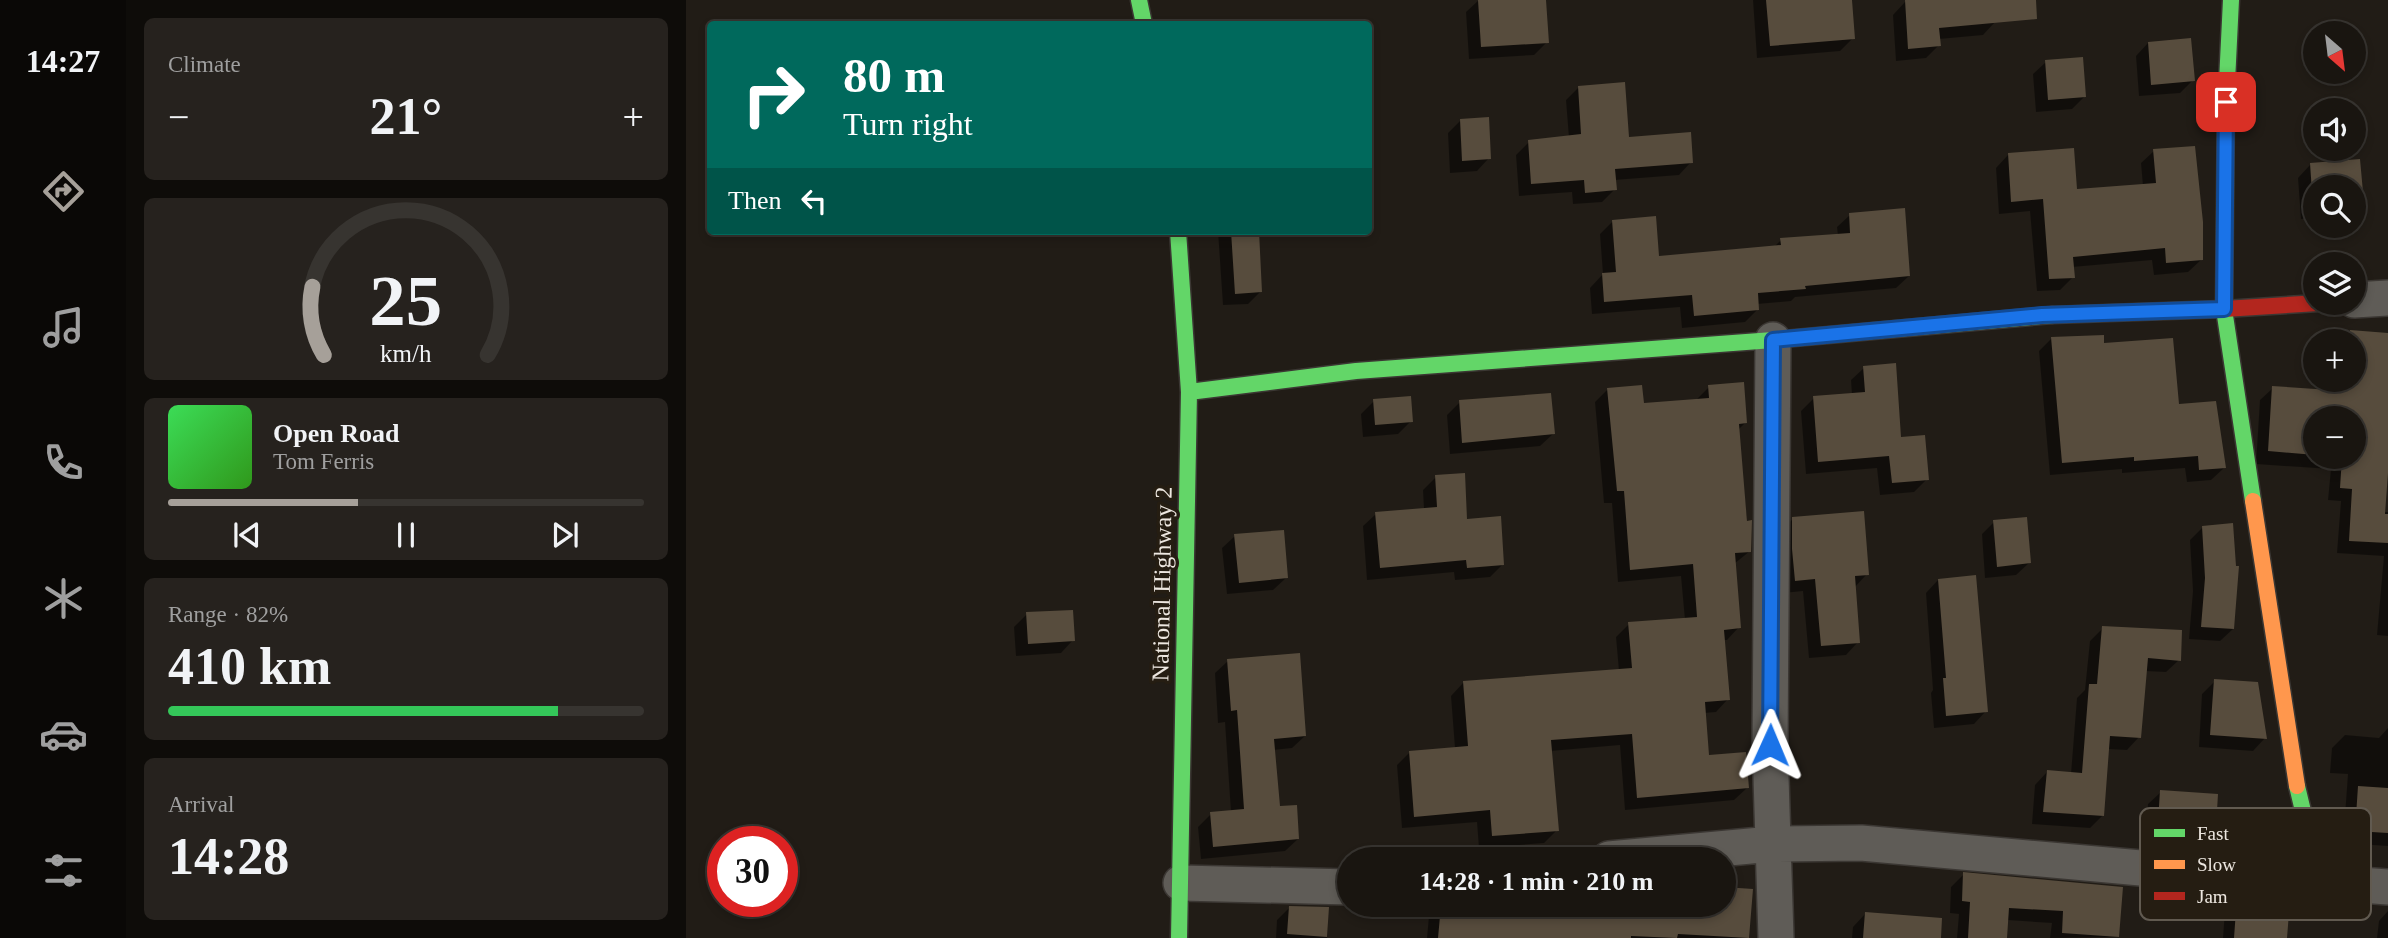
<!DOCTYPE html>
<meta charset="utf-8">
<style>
:root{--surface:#191510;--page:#26221e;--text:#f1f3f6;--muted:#9f9f9f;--line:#373430;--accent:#a6a099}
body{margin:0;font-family:Georgia,serif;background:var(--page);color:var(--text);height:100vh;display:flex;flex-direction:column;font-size:26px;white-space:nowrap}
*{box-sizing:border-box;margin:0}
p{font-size:23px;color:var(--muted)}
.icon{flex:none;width:38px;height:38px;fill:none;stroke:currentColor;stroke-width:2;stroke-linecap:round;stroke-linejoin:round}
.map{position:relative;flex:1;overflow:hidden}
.sheet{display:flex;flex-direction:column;gap:18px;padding:18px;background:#0e0c09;width:560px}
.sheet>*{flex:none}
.guide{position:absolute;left:21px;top:21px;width:665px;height:214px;border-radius:7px;box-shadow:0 4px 10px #0003,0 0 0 2px var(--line);background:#00695c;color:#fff;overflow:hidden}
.needle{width:46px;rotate:152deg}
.controls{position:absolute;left:1617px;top:21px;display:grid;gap:14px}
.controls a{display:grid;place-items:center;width:63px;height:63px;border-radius:50%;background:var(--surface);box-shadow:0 4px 10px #0003,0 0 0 2px var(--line);font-size:35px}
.speed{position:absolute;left:21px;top:826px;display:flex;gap:14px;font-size:35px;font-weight:700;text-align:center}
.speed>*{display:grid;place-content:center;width:91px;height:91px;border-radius:50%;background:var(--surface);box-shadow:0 4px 10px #0003,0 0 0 2px var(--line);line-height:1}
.speed .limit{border:10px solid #d22;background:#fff;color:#111}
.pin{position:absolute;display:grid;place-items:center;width:60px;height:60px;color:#fff;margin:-30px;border-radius:14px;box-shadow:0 4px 10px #0006}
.me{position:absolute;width:77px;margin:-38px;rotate:1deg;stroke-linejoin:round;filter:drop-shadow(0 0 5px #0008)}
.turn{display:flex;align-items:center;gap:24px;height:147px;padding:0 21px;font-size:32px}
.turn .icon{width:91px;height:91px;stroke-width:2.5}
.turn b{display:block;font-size:49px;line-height:60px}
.then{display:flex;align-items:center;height:66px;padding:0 21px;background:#0003;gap:14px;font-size:26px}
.big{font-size:52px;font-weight:800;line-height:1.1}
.sheet .tile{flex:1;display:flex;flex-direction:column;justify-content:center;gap:10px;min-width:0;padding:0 24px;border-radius:10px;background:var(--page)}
.sheet .dial{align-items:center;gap:0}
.dial svg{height:182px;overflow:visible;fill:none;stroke:var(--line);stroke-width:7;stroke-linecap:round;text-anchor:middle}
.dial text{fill:var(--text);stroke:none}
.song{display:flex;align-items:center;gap:21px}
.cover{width:84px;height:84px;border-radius:10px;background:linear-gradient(135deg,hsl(130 70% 55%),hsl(110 70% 35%))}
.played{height:7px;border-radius:4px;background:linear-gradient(90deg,var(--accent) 40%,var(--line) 40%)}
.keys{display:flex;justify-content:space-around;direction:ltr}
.heat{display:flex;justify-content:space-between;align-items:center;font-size:38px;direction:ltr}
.charge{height:10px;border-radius:5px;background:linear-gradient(90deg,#34c759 82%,var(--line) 0)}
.trip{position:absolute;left:651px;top:847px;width:399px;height:70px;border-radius:35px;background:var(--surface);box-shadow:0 4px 10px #0003,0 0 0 2px var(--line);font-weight:800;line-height:70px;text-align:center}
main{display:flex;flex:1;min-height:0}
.dock{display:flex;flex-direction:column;width:126px;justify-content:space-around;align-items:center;background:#0a0806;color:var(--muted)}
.dock .icon{width:49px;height:49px}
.dock .active{color:var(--accent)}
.dock b{font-size:32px;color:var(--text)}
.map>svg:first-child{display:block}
.shadow{fill:#0007;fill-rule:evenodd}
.building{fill:#574c3d}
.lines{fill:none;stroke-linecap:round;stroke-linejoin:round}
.street-casing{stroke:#3b3733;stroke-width:38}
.fast-casing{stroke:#3b3733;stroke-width:19}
.slow-casing{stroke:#3b3733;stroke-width:19}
.jam-casing{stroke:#3b3733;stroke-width:19}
.street{stroke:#5f5c57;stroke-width:35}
.fast{stroke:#63d668;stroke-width:16}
.slow{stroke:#ff974d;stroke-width:16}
.jam{stroke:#b3261e;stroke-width:16}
.route-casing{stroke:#114b97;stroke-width:18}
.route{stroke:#1a73e8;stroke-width:12}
.labels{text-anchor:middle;stroke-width:7;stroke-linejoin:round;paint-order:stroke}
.street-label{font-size:24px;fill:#ede7e0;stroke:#251d12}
.key{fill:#251d12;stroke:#615a50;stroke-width:2}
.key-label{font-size:19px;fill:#ede7e0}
</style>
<main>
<nav class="dock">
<b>14:27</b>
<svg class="icon active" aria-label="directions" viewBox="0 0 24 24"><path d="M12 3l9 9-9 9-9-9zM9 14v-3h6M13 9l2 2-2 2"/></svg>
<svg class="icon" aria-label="music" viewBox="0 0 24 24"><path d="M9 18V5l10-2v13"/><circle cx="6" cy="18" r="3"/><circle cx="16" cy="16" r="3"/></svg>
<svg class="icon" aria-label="phone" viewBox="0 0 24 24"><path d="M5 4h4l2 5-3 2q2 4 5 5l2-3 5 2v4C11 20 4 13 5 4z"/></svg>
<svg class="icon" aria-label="climate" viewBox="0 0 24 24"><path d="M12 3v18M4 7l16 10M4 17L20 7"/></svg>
<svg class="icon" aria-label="car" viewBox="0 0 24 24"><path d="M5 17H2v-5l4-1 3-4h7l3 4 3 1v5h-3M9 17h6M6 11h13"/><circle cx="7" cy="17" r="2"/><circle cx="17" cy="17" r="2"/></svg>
<svg class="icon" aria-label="filters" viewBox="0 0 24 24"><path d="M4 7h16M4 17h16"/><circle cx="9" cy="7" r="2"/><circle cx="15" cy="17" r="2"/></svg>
</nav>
<section class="sheet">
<div class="tile"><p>Climate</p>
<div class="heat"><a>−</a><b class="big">21°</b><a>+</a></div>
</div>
<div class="tile dial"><svg viewBox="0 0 100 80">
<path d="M14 69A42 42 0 1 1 86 69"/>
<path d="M14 69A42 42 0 0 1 9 39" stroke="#a6a099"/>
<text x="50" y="56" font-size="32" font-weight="700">25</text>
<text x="50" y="72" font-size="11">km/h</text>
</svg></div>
<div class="tile">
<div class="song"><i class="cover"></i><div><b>Open Road</b><p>Tom Ferris</p></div></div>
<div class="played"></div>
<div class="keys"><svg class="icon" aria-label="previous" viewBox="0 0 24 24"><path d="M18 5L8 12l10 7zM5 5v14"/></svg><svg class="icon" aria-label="pause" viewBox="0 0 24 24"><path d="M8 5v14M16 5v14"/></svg><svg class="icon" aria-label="next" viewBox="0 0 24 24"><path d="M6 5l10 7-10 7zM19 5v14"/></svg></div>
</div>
<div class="tile"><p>Range · 82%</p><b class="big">410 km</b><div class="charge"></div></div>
<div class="tile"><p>Arrival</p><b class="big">14:28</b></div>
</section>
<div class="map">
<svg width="1702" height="938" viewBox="0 0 1702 938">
<rect width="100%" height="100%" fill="#211c16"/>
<path class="shadow" d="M793 0H859L861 42 848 55 783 59 780 12Z
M1067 0H1164L1167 38 1154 51 1071 58Z
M1246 0H1308L1309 22 1297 35 1253 39V45L1240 58 1210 61 1207 15 1219 2Z
M1462 43 1507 80 1494 93 1453 96 1450 56Z
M1360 62 1399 96 1386 109 1350 112 1347 74Z
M892 88 942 139 1005 162 993 175 928 180 929 189 916 202 887 204 886 192 833 196 830 155 843 142 883 138 880 100Z
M774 121 803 158 791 171 764 173 762 133Z
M1468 151 1515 260 1502 272 1468 275 1466 260 1386 267 1387 277 1374 290 1351 291 1344 211 1313 214 1310 168 1322 155 1390 191 1457 186 1455 163Z
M1673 161 1676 203 1668 211V187H1629V218L1615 219 1612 178 1624 165Z
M1164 215 1223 276 1210 288 1109 297 1105 301 1071 304 1072 309 1059 322 996 328 994 307 906 314 904 288 917 274 914 234 927 221 972 257 1087 248 1095 240 1152 236 1151 227Z
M532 231H600L596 235 572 236 575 291 562 304 537 305Z
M1665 332 1702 335V449L1697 512H1702V636L1691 635 1698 556 1651 553 1655 501 1642 500 1645 469 1570 464 1574 400 1587 388 1648 392 1649 380H1668V341H1656ZM1629 418H1668V457H1629Z
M1366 338 1491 406 1538 468 1525 480 1501 482 1499 468 1436 473V469L1364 475 1353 351Z
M1178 368 1214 439 1241 479 1228 492 1194 495 1191 468 1120 474 1115 411 1128 398 1166 395 1165 380Z
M1023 387 1060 422 1052 430 1064 551 1048 564 1053 627 1041 640H1037L1042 699 1030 712 1018 713 1021 757 1061 788 1048 800 939 810 934 745 864 751 871 830 858 843 793 848 791 822 716 828 711 765 724 752 769 748 765 696 777 683 933 671 930 637 943 624 999 620 995 576 932 582 926 503H918L909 402 922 389 956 405 1010 400Z
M688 401 725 421 712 434 677 437 675 414Z
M774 402 867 434 854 446 764 454 761 415Z
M750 477 779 521 817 564 804 577 769 580 768 572 681 580 677 526 690 514 738 509 737 490Z
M1107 519 1181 574 1168 588 1172 642 1160 655 1123 658 1117 591 1097 593 1094 531Z
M1308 522 1343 563 1330 575 1299 578 1296 534Z
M1516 528 1547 629 1534 641 1503 639 1507 591 1504 540Z
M549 536 600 578 587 590 541 594 536 548Z
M1252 580 1300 711 1288 724 1248 728 1245 693 1247 690 1240 593Z
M341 614 387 640 375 653 330 656 328 627Z
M1417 628 1493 660 1480 672 1459 671 1453 737 1441 750 1422 749 1417 815 1404 828 1346 824 1349 785 1361 772 1385 774 1391 698 1399 690 1404 641Z
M542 661 619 736 606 748 587 750 592 808 612 839 599 851 515 859 512 827 525 814 545 812 539 722 532 723 529 673Z
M1529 681 1579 738 1567 751 1513 747 1516 694Z
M1702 728V846L1657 843 1662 774 1644 773 1646 748 1659 735 1693 738Z
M1475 792 1528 826 1515 839 1460 835 1462 804Z
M1278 874 1435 888 1432 937 1364 938 1366 923 1321 920 1319 938H1271L1273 914 1264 913 1265 887Z
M1038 889 1065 891 1061 938H741L744 905H866L908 908 913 905 960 908 963 905H1038Z
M1552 898 1600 938H1537L1539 910Z
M604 907 642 908 641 938H590L591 920Z
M1702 911V938H1691L1693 921Z
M1179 914 1222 938H1166L1167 927Z"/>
<path class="building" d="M792 0H860L863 43 795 47Z
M1080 0H1166L1169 39 1084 46Z
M1219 0H1350L1351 19 1253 28 1255 46 1222 49Z
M1505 38 1509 81 1465 85 1462 42Z
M1397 57 1400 97 1362 100 1359 60Z
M939 82 943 137 1005 132 1007 163 929 169 931 190 899 193 898 180 845 184 842 140 895 134 892 86Z
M803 117 805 159 776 161 774 119Z
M1509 146 1517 222V260L1480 263 1479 248 1387 257 1389 278 1363 279 1357 199 1325 202 1322 153 1388 148 1391 189 1470 183 1467 149Z
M1674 159 1678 203 1668 204V187H1629V207H1627L1624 163Z
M1219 208 1224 276 1119 286 1120 289 1072 293 1073 310 1008 316 1006 295 918 302 916 273 930 272 926 220 970 216 973 256 1095 245 1094 238 1164 233 1163 213Z
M545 231H573L576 292 549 294Z
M1664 330 1702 333V473L1699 514H1702V543L1663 541 1666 489 1654 488 1656 457H1654H1668V418H1629V455L1582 451 1586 386 1659 391 1660 380H1668V341H1663Z
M1418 335V343L1487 338 1493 404 1530 401 1540 468 1513 470 1512 456 1448 461V457L1376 463 1365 337Z
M1210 363 1215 437 1239 435 1243 480 1206 483 1203 456 1132 462 1127 396 1179 392 1177 366Z
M1058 382 1061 423 1053 424 1061 521 1066 520 1065 552 1049 553 1055 628 1038 630 1044 700 1019 702 1023 755 1060 752 1063 788 951 798 946 734 865 740 873 831 806 836 804 810 728 817 723 751 782 746 777 681 946 668 942 622 1011 617 1007 564 944 570 938 491H931L921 388 956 385 958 403 1023 398 1022 385Z
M865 393 869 434 776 443 773 400Z
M725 396 727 422 689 425 687 399Z
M779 473 781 519 815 516 818 565 781 568 780 560 694 568 689 512 751 507 749 475Z
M1178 511 1183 575 1169 576 1174 643 1135 646 1129 579 1109 581 1106 549V517Z
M1341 517 1345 563 1311 567 1307 520Z
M1547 523 1550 566H1553L1548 629 1515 627 1519 578 1516 526Z
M598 530 602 578 553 583 548 534Z
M1290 575 1302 712 1260 716 1257 678H1260L1252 579Z
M387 610 389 641 342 644 340 612Z
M1416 626 1496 630 1495 661 1462 658 1455 738 1424 736 1418 816 1357 812 1361 770 1396 773 1403 684H1411Z
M614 653 620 736 588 739 594 806 611 805 613 839 527 847 524 812 558 809 551 710 545 711 541 659Z
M1528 679 1572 682 1581 739 1524 735Z
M1672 786 1702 788V833L1669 831Z
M1474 790 1532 794 1530 827 1472 823Z
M1277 872 1437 887 1433 937 1376 933 1377 911 1323 908 1321 938H1282L1284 902 1276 901Z
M1038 887 1067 889 1063 938 992 934 991 938 945 936V938H752L755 905 965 907V905H1038Z
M1551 896 1604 900 1601 938H1548Z
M603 906 643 907 641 937 601 934Z
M1179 912 1256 918 1255 938H1177Z"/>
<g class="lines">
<g class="street-casing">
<path id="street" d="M1668 300 1702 298
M1087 340 1084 745 1090 938
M923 859 1086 844 1175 843 1466 869 1702 887
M495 883 663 887"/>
</g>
<g class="fast-casing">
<path id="fast" d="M453 0 458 24
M1545 0 1540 102 1538 309 1567 501
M492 231 503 392 493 938
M503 392 670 371 1087 340 1366 315
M1611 786 1634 882"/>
</g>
<g class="slow-casing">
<path id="slow" d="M1567 501 1611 786"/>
</g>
<g class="jam-casing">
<path id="jam" d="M1366 315 1538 309 1632 303"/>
</g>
<use href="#street" class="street"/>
<use href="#fast" class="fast"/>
<use href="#slow" class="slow"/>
<use href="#jam" class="jam"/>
</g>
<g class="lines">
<g class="route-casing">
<path id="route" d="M1084 745 1087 340 1356 315 1538 309 1540 102"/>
</g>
<use href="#route" class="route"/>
</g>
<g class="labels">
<g class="street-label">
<text transform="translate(476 584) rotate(-89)" y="8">National Highway 2</text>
</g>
</g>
<rect x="1454" y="808" width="231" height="112" rx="10" class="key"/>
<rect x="1468" y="829" width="31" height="8" fill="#63d668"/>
<rect x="1468" y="860" width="31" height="9" fill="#ff974d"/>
<rect x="1468" y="892" width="31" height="8" fill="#b3261e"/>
<g class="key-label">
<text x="1511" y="840">Fast</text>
<text x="1511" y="871">Slow</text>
<text x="1511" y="903">Jam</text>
</g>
</svg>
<div class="controls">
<a><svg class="needle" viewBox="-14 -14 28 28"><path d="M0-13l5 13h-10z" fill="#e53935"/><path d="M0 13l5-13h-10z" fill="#9f9f9f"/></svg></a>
<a><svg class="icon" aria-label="sound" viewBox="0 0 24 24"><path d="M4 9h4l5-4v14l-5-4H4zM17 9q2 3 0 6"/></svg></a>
<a><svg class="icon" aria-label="search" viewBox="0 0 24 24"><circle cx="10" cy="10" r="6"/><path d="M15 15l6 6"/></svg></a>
<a><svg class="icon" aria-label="layers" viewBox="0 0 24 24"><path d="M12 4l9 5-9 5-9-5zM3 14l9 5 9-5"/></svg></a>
<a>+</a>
<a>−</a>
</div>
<div class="speed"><div class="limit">30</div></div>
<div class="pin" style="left:1540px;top:102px;background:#d93025"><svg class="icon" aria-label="arrive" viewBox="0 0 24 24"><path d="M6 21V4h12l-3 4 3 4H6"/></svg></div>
<svg class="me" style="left:1084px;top:745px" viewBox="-20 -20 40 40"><path d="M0-17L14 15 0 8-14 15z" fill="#1a73e8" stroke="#fff" stroke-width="4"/></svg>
<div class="trip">14:28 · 1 min · 210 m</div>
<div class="guide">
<div class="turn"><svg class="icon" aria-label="right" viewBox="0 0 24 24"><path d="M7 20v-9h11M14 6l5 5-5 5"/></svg><div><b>80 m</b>Turn right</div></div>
<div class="then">Then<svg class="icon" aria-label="left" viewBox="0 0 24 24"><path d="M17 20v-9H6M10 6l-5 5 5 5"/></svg></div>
</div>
</div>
</main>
